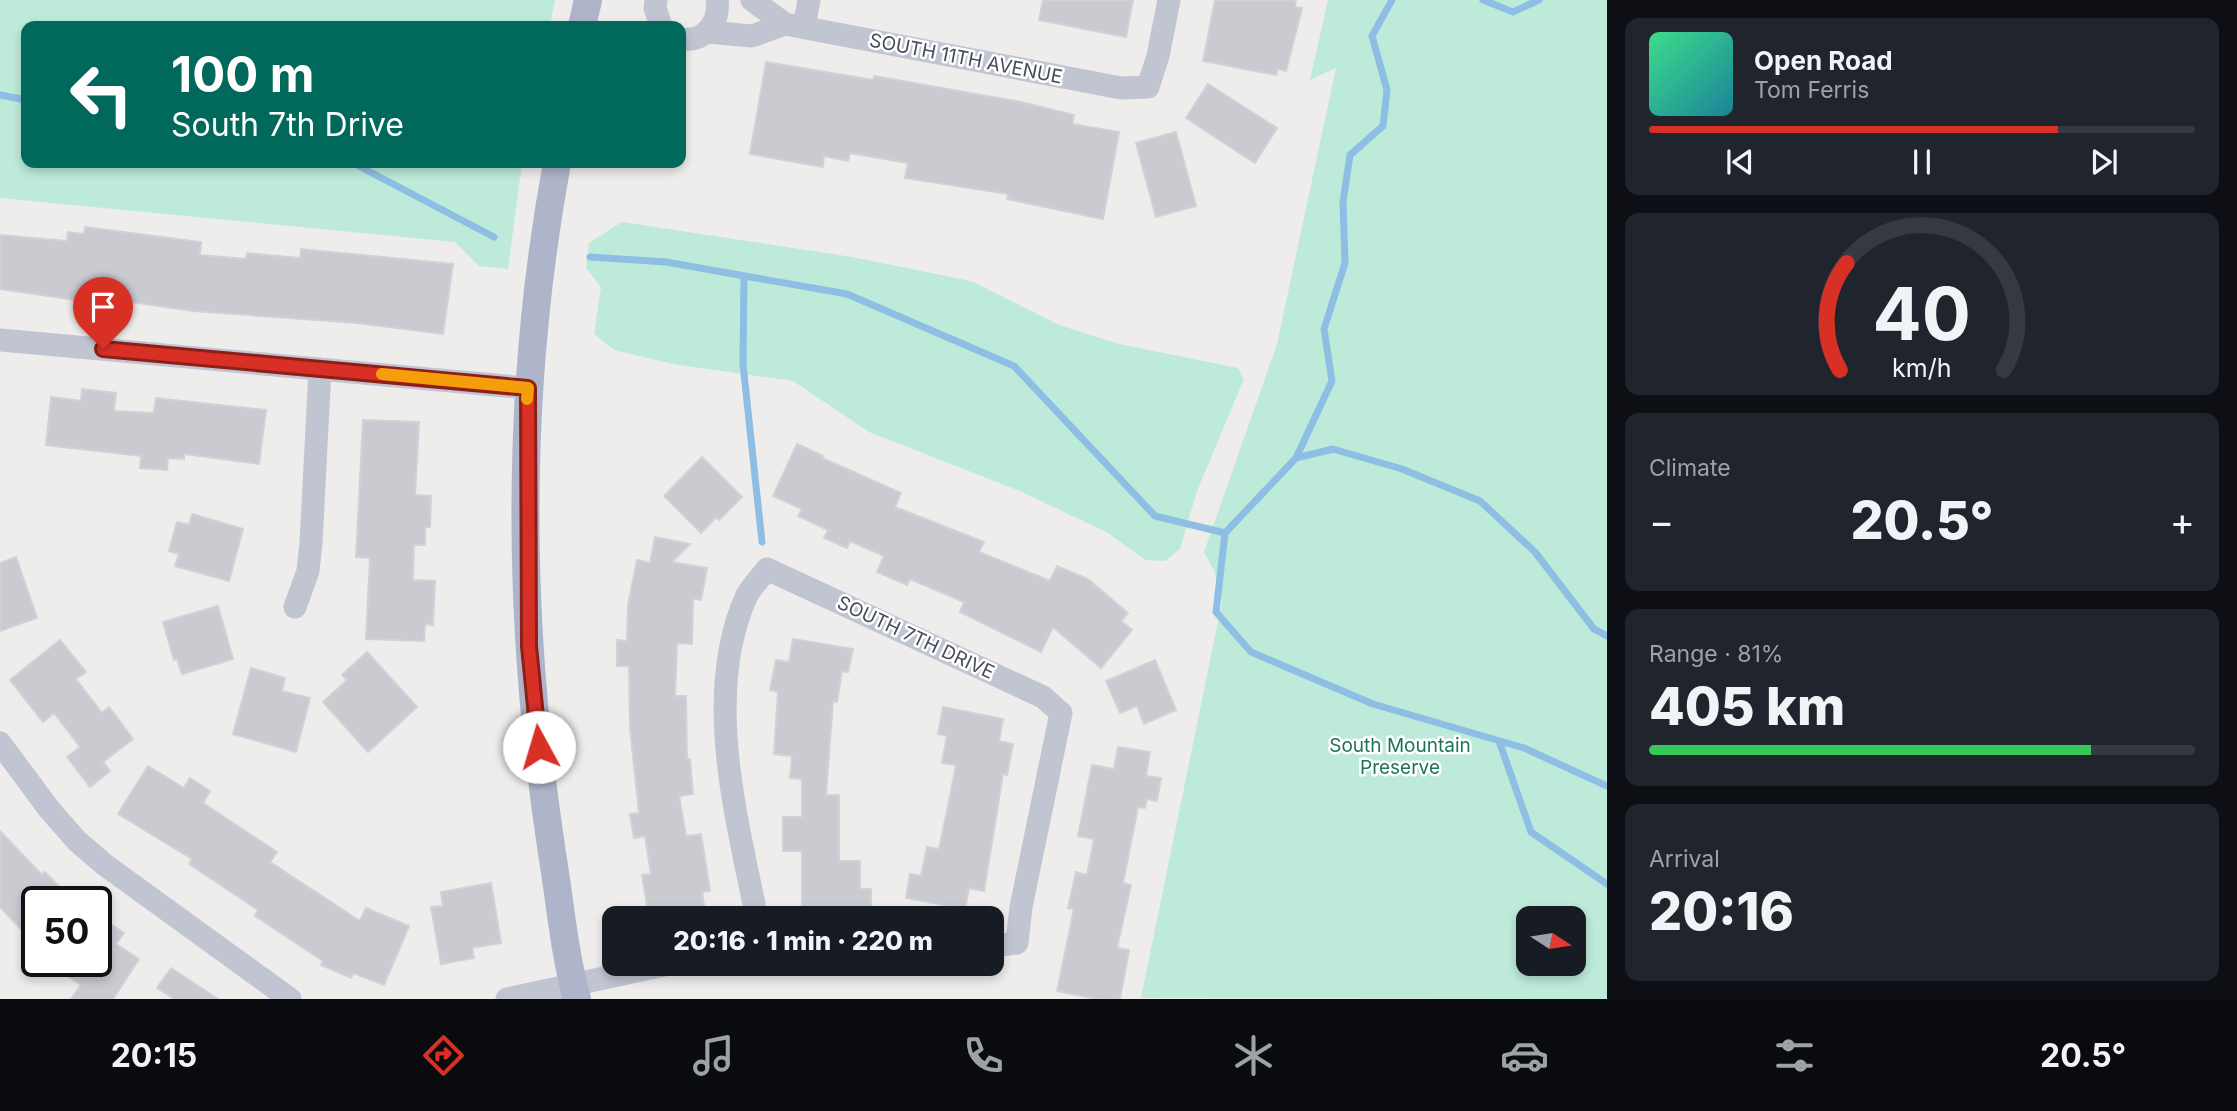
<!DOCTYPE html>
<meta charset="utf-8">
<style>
:root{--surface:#171b24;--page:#20242c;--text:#f1f3f6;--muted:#9ea1a6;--line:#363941;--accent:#d93025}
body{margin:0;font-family:Inter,sans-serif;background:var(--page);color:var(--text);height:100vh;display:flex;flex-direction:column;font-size:26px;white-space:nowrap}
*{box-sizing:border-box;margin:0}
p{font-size:23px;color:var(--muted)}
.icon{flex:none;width:38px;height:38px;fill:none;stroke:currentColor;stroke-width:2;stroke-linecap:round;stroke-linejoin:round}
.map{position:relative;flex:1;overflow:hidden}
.sheet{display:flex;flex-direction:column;gap:18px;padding:18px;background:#0d0f14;width:630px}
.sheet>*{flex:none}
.top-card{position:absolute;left:21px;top:21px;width:665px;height:147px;border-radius:14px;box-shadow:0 4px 10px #0003;background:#00695c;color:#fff;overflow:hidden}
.needle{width:46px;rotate:102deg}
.controls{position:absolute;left:1516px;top:906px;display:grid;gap:14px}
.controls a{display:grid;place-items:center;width:70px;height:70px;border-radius:14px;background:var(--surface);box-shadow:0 4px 10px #0003;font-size:35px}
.speed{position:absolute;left:21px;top:886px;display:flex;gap:14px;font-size:35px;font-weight:700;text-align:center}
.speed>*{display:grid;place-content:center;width:91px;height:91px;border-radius:50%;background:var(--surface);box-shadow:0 4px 10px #0003;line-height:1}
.speed .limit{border:4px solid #111;border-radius:10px;background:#fff;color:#111}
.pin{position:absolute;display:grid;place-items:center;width:60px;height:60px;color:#fff;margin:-72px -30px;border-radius:50% 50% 50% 0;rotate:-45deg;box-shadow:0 0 7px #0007}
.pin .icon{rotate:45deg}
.me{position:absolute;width:77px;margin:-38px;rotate:354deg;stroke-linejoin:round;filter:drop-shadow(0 0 5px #0008)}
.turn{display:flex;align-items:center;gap:24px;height:147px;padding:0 35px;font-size:32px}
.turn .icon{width:91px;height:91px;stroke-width:2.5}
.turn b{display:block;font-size:49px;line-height:60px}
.big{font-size:52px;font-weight:800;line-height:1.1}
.sheet .tile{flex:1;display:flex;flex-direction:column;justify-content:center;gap:10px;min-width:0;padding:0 24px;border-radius:14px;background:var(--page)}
.sheet .dial{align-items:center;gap:0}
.dial svg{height:182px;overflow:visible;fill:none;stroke:var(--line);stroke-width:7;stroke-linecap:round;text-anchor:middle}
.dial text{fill:var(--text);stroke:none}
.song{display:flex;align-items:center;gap:21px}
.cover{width:84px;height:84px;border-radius:10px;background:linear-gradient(135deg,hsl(150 70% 55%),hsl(190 70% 35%))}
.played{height:7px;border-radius:4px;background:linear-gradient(90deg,var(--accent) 75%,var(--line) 75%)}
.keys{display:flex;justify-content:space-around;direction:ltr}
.heat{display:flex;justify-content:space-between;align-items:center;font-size:38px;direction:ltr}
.charge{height:10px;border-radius:5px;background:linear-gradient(90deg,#34c759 81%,var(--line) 0)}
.trip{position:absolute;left:602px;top:906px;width:402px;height:70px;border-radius:14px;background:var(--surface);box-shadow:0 4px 10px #0003;font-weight:800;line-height:70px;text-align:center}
.tabs{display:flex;height:112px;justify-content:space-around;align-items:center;background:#090b0e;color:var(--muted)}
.tabs .icon{width:49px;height:49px}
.tabs .current{color:var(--accent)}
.tabs b{font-size:32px;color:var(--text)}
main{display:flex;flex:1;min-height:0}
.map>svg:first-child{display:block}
.green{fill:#bdead9;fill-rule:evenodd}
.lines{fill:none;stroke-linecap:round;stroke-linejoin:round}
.stream{stroke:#8ebee4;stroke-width:7}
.building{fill:#cacbd1;stroke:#d1d1d8;stroke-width:2}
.minor{stroke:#c1c5d1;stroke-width:23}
.major{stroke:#aeb5ca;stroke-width:28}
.route-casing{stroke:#8d1f18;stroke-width:18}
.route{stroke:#d93025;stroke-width:12}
.slow{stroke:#f59e0b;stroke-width:12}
.labels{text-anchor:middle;stroke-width:5;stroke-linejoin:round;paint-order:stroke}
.street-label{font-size:19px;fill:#464c58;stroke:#fff}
.park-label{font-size:19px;fill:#1e735c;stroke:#fff}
</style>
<main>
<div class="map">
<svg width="1607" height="999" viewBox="0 0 1607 999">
<rect width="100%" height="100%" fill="#efedec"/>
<path class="green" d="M0 0H555L550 26H26V163H522L508 269 479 266 455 242 0 198Z
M1328 0H1607V999L1141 998 1222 602 1215 573 1204 552 1277 344 1336 68 1310 80ZM1528 919H1573V964H1528Z
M622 222 852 257 971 281 1059 325 1119 344 1238 368 1244 379 1197 491 1180 549 1165 561 1145 560 1108 533 1020 491 869 432 793 381 673 364 614 350 594 334 601 287 586 268 589 243Z"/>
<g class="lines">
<path class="stream" d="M1483 0 1513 12 1539 0
M0 95 26 100
M353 163 494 237
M590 257 666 262 847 294 1014 366 1155 516 1225 533 1216 612 1251 652 1373 704 1524 748 1607 786
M744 276 743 364 762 542
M1296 458 1332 381 1324 329 1345 263 1343 202 1350 155 1383 126 1387 90 1372 36 1392 0
M1225 533 1296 458 1333 449 1402 469 1480 501 1535 552 1594 629 1607 636
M1499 741 1531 832 1607 884"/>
</g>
<path class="building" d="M1043 0H1133L1126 37 1039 20Z
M1215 0H1296L1295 7 1302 8 1286 71 1278 69 1276 75 1203 61Z
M766 62 873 80 874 76 1021 102 1074 115 1072 124 1119 132 1103 219 1007 199 1008 194 905 178 908 163 850 153 848 161 824 156 823 167 750 154Z
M1208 84 1277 128 1255 163 1186 118Z
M1176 132 1196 206 1156 217 1136 143Z
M85 227 201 242 200 255 246 259 247 253 300 258 301 249 453 264 443 334 357 323 193 311 111 299 110 303 89 302 0 289V235L67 241 68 232 84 234Z
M82 389 116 393 114 411 154 413 156 398 266 410 259 464 184 454V459L168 458 167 470 140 468 141 456 46 445 51 397 81 401Z
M363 420 419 422 415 495 431 496 430 527H425V545H414L413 580 435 581 433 625 425 624 424 641 366 639 370 558 356 557Z
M797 444 823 456 822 458 901 493 895 507 984 542 979 552 1050 581 1057 566 1088 579 1128 613 1121 621 1132 630 1101 668 1053 627 1041 652 960 612 964 602 910 579 907 585 877 572 884 556 850 541 847 548 824 538 828 530 798 516 802 509 773 496Z
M702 457 742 497 719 520 716 517 701 533 664 496Z
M192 514 243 529 229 581 175 566 179 554 169 551 177 522 189 525Z
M655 537 690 544 672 562 707 568 701 600 693 599 692 644 677 643 675 696H686L687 760 690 759 693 794 679 796 686 836 701 834 710 891 702 892 706 919H649L642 875 651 874 645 836 634 838 630 814 639 813 630 728 629 666H617V640L627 641 628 605 637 560 650 563Z
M16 557 37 618 0 631V563Z
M218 606 233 659 182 674 177 659 174 660 163 622Z
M793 639 853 649 848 672 842 671 837 702 833 701 826 795H839V861H860V889H871V915L802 914V851H783V817H802V779L790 778 792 756 774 754 778 692 770 690 776 660 789 662Z
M60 640 86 672 76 679 102 713 109 707 133 739 103 762 110 771 90 787 67 757 80 747 54 713 43 722 10 680Z
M367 652 417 707 368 752 323 702 347 680 342 675Z
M1155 660 1176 710 1144 724 1137 706 1120 713 1106 681Z
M251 668 285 678 282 691 310 698 296 752 233 734Z
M943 707 1003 719 999 741 1013 744 1007 775 1003 774 984 891 969 888 965 909 906 898 910 874 921 876 927 847 939 849 949 801 956 765 942 763 947 736 938 734Z
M1118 747 1150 752 1146 776 1161 778 1157 801 1147 799 1145 808 1138 807 1123 883 1131 885 1117 948 1129 950 1120 999H1097L1057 991 1074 909 1068 908 1076 872 1087 875 1094 839 1078 836 1092 765 1114 769Z
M148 766 184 788 190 778 210 791 203 803 277 852 270 862 360 921 366 908 409 926 384 985 353 973 351 978 321 965 323 961 255 916 258 910 189 864 192 859 118 814Z
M0 831 42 875 45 872 73 901H37V946L0 907Z
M491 883 501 943 472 948 474 958 441 964 431 907 443 906 441 892Z
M96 914 124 933 116 944 139 959 113 999H71L81 985 45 961H96Z
M171 968 218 999H174L157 988Z"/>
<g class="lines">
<path class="minor" d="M656 0 655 8 661 26
M752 0 785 24 1121 88 1148 87 1158 56 1169 0
M804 27 809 0
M707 32 752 36 785 24
M681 39C705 42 720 23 717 0
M0 340 528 388
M295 607 308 571 311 543 320 369
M0 743 49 809 77 841 105 865 290 999
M757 919C737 818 702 693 747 595 752 586 761 577 767 569L1043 697 1061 713 1021 907 1017 943 992 946
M507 999 669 964"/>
<path class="major" d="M582 26 588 0
M557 163C515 390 517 624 552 853 560 901 564 952 577 999"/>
</g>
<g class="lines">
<g class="route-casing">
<path id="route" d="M103 349 528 388 529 646 539 747"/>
</g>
<use href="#route" class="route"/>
<path class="slow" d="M382 374 528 388 527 399"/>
</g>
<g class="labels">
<g class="street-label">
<text transform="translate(966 58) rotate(11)" y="7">SOUTH 11TH AVENUE</text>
<text transform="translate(916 637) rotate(25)" y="7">SOUTH 7TH DRIVE</text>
</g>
<g class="park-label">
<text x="1400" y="752">South Mountain<tspan x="1400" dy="22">Preserve</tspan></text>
</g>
</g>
</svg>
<div class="controls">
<a><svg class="needle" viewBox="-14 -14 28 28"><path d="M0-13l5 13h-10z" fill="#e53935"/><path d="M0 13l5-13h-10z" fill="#9ea1a6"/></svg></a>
</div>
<div class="speed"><div class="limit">50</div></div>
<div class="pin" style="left:103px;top:349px;background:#d93025"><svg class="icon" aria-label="arrive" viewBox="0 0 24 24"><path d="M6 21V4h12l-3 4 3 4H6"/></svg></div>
<svg class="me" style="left:539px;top:747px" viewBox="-20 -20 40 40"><circle r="19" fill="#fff"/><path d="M0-13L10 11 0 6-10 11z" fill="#d93025"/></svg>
<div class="trip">20:16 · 1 min · 220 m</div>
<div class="top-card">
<div class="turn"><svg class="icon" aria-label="left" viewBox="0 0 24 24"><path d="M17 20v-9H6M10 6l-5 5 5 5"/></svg><div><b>100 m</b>South 7th Drive</div></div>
</div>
</div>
<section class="sheet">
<div class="tile">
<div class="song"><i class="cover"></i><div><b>Open Road</b><p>Tom Ferris</p></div></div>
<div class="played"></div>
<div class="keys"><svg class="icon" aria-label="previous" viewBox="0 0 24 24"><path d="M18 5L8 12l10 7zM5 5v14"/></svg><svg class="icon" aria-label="pause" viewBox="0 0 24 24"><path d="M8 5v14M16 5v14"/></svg><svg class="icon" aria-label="next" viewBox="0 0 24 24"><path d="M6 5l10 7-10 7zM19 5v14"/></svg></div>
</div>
<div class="tile dial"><svg viewBox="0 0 100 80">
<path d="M14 69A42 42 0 1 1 86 69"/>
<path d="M14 69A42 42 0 0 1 17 22" stroke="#d93025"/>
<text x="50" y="56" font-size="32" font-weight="700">40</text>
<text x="50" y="72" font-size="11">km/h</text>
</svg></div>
<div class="tile"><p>Climate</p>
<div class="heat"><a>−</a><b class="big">20.5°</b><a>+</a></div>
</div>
<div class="tile"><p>Range · 81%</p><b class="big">405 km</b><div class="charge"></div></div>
<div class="tile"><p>Arrival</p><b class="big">20:16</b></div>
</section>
</main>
<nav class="tabs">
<b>20:15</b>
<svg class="icon current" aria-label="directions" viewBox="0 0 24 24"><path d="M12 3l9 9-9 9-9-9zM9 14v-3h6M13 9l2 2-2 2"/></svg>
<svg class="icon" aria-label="music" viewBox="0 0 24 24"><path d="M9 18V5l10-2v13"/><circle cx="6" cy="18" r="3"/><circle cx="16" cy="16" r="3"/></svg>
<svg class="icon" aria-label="phone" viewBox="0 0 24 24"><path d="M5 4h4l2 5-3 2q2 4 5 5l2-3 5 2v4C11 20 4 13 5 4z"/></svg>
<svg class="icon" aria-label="climate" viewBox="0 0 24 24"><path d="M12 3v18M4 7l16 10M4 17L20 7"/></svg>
<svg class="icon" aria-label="car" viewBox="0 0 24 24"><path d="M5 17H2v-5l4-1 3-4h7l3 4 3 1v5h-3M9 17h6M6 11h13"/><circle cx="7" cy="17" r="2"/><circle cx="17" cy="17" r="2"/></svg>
<svg class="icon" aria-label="filters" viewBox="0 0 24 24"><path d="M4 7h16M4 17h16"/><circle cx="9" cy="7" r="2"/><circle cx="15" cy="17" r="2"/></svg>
<b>20.5°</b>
</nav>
